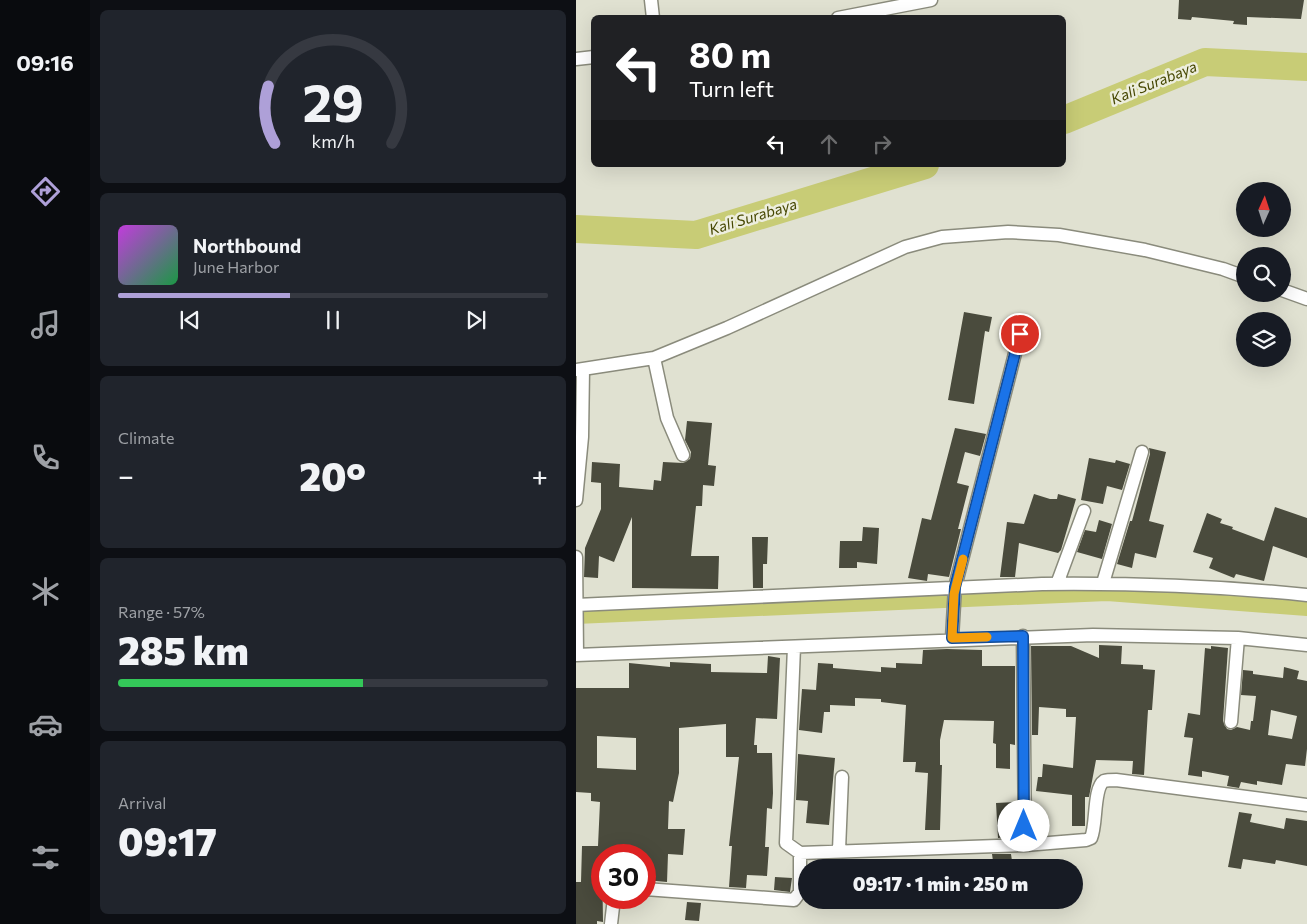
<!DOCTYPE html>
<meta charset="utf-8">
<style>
:root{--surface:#171b24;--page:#20242c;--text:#f1f3f6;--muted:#9ea1a6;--line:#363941;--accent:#aea0d8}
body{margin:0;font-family:Commissioner,sans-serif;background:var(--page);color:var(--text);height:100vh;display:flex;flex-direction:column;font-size:19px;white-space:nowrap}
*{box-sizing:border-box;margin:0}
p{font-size:16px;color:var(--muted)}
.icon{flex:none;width:28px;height:28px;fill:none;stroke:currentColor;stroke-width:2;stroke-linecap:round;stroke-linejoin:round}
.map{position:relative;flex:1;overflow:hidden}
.sheet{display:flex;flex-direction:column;gap:10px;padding:10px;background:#0d0f14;width:486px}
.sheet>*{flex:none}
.hud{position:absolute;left:15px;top:15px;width:475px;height:152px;border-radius:8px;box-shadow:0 5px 20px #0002;background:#202124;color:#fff;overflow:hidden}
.needle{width:32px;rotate:3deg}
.buttons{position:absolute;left:660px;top:182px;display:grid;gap:10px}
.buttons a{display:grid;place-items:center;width:55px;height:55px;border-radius:50%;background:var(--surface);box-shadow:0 5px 20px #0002;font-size:25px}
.speed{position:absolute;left:15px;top:844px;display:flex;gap:10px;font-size:25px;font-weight:700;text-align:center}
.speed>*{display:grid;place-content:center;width:65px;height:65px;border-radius:50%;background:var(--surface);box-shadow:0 5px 20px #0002;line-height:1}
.speed .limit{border:8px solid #d22;background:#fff;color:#111}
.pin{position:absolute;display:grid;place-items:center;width:42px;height:42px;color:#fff;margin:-21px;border:2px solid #fff;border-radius:50%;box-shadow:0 1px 5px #0007}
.me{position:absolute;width:55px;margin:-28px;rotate:0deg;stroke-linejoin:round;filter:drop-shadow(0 0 4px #0008)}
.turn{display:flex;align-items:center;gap:18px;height:105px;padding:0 15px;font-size:22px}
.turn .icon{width:65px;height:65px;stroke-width:2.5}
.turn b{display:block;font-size:35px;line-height:42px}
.lanes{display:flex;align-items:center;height:48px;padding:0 15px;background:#0003;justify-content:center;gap:25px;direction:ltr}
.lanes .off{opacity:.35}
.big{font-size:38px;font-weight:800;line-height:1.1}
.sheet .tile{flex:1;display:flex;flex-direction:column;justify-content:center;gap:8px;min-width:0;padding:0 18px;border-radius:8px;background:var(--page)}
.sheet .dial{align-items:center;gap:0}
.dial svg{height:130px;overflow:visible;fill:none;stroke:var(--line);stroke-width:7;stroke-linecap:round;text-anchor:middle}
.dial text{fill:var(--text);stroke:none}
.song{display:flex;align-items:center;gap:15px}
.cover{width:60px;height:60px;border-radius:8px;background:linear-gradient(135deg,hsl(290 70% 55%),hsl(140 70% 35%))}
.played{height:5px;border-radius:2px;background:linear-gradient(90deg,var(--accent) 40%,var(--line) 40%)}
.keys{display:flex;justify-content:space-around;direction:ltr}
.heat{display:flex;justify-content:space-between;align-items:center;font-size:28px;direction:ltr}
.charge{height:8px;border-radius:4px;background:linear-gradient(90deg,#34c759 57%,var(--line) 0)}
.trip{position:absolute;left:222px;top:859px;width:285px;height:50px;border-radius:25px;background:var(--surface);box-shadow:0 5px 20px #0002;font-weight:800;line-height:50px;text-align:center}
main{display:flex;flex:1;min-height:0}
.tab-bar{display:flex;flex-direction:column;width:90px;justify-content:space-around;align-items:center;background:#090b0e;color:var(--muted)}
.tab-bar .icon{width:35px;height:35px}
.tab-bar .on{color:var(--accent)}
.tab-bar b{font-size:22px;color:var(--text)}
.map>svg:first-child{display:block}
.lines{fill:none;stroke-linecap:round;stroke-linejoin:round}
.canal{stroke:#c8cc76;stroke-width:16}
.river{stroke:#c8cc76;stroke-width:28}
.building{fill:#4a4b3d;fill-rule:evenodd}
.street-casing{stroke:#8a8b7c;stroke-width:15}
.street{stroke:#fff;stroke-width:12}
.route-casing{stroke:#114b97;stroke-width:12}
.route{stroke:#1a73e8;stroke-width:9}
.slow{stroke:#f59e0b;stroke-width:9}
.labels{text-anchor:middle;stroke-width:5;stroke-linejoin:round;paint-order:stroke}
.water-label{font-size:15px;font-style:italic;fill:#464702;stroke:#edeede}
</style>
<main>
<nav class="tab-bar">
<b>09:16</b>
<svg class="icon on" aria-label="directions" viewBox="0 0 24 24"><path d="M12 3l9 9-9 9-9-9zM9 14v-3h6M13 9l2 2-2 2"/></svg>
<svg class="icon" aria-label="music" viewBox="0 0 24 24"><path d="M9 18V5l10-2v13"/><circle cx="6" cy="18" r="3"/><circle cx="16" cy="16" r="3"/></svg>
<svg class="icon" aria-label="phone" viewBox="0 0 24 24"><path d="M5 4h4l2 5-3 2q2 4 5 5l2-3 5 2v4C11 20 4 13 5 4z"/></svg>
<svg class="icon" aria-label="climate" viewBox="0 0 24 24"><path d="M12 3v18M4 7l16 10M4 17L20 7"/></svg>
<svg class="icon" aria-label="car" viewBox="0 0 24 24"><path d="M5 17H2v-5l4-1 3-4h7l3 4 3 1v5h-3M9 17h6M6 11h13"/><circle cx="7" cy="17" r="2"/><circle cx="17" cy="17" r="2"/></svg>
<svg class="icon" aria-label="filters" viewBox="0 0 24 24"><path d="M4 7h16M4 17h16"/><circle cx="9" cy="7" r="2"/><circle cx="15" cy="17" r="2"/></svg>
</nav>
<section class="sheet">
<div class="tile dial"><svg viewBox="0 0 100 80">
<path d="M14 69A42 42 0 1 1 86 69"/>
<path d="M14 69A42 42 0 0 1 10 34" stroke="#aea0d8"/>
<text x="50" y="56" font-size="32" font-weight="700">29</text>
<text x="50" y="72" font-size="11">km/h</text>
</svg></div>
<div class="tile">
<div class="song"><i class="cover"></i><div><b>Northbound</b><p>June Harbor</p></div></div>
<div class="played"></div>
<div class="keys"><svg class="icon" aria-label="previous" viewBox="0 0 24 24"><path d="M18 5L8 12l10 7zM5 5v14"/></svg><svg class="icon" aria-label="pause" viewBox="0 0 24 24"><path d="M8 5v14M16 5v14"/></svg><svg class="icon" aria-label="next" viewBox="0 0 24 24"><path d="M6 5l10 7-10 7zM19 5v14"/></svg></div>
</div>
<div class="tile"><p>Climate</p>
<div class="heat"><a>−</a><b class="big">20°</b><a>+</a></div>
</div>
<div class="tile"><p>Range · 57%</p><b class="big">285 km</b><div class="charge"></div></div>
<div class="tile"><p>Arrival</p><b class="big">09:17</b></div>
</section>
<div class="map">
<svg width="731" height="924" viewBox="0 0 731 924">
<rect width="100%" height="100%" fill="#e0e1d1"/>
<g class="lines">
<path class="canal" d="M0 616 531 593 731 608"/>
<path class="river" d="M488 120 629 62 731 67
M0 229 120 235 349 165"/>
</g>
<path class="building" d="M603 0H728L725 19 671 17V25L657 24 658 21 616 17 615 20 602 19Z
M388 312 416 317 413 332 409 331 398 404 372 400Z
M111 421 136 423 132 465 140 466 138 486 127 485 126 506H120L115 556H143L142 589 56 588V517L38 562 23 556 22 578 8 577 9 548 25 509V483L15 482 16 462 44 464 43 487 77 490 78 480 85 481 87 462 107 463 114 459 115 452 109 440Z
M379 428 410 434 404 456 389 452 381 483 393 486 382 529H385L373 577 352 574 351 581 332 578 346 518 355 520Z
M573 448 590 452 573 521 588 525 580 558 559 553 556 568 541 564 554 521H556L574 454Z
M513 458 539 463 540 460 554 464 546 490 531 486 527 504 505 500Z
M458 494 474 499H481L482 494 500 499 485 550 482 553 443 543 439 577H424L431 522 448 524Z
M699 507 731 518V558L697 546 688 581 660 574 658 578 633 568 637 558 617 552 631 513 646 519 644 523 657 527 656 529 688 541Z
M523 520 536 524 526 559 501 552 509 530 520 532Z
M287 527 303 528 301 564 281 562V568H263L264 541H286Z
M176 537H192L191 564H187V588H177Z
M523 645 546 646 545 664 567 665V669L579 670 576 710H572L568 775 556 774 557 761 520 760 513 797H509V826H496V795L460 791 462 777H466L467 764 497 768 500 717H490V709L463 707 462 735H456L455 646H495L523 658Z
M635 646 652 648 647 721 651 729 655 730 661 727 674 730 675 721H677L680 696 665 695 667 670 677 671V674L707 678 708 667 723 671 721 679 731 681V749L729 766 710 764 706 785 681 781V785L665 782 663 788 651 786 653 776 626 771V777L612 775 617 738 608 737 612 713 624 715 629 648 635 649ZM695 710 721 716 716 739 692 735Z
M371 649 406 650V666H439V745L434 744V769L420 768V744L417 743 418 721 368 720 364 740V765H366L364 830H349L352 773 339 772 340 762H327L330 705 305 702V699L279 698V706L254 705V712H248L246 733 223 730 226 689 240 690 242 663 257 664V668L305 672V667L320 668V663L346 664 347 650Z
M192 656 204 658 201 719 180 718 178 745H181V753H196L197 793 196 809 191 808 189 847H193L191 876 171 875 170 888 153 887 156 846H153L163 757H150V724L103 728V773L97 802 93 801 92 829H109L107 855 92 854 91 882 69 880V855H26L27 922 21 921V924H0V882H5L6 846H22L24 802 15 801V793L0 792V688H53V663L94 667V662L135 664V672L191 673ZM21 736 60 738V770L21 768Z
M222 754 259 758 253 825 230 823 232 801 220 800Z
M440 802 441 832H433V837L422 838 420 803Z
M663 812 676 814 674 822 708 829 710 818 731 821V866L700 860 699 864 667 859 665 869 652 867Z
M416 854H435L437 868H418Z
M199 877 216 878 214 892 198 890Z
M111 902 125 903 123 921 109 920Z"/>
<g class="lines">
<g class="street-casing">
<path id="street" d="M75 0 77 18
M262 18 355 0
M0 59 18 57
M706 290 731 299
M78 358 91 418 107 455
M0 370 78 358 151 328 329 247 366 237 432 232 483 235 569 250 647 269 669 277
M0 500 6 437 7 369
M0 557 1 655
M527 583 566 452
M481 584 508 511
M0 605 466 584C554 583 643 586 731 595
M376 638 379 587 444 334
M218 647 210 843 224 853 449 845 447 636
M0 655 517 635 662 638 731 645
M655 722 662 638
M449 845 510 840 515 838C521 825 517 788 528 781 531 780 537 780 540 780L731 805
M263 850 266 777
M69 889 218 900 224 892V853
M35 924 38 898"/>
</g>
<use href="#street" class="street"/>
</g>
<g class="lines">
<g class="route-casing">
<path id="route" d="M444 334 379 587 376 638 447 636 448 826"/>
</g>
<use href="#route" class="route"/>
<path class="slow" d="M387 559 378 594 376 638 411 637"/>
</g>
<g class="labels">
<g class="water-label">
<text transform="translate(578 83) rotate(-22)" y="5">Kali Surabaya</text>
<text transform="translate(177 217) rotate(-17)" y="5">Kali Surabaya</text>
</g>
</g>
</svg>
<div class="buttons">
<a><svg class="needle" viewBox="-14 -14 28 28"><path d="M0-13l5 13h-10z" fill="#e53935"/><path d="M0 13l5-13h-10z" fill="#9ea1a6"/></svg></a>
<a><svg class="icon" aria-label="search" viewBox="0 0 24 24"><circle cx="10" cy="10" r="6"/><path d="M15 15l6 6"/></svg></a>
<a><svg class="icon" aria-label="layers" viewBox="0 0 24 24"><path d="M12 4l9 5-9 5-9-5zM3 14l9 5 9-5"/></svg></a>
</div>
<div class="speed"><div class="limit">30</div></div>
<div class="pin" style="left:444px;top:334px;background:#d93025"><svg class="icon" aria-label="arrive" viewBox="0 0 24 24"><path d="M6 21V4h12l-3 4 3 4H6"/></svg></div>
<svg class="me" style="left:448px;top:826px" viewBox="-20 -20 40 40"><circle r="19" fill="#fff"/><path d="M0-13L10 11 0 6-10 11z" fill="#1a73e8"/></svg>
<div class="trip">09:17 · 1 min · 250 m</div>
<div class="hud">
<div class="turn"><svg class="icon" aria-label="left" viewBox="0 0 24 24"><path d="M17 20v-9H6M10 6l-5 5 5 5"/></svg><div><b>80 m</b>Turn left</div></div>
<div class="lanes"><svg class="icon" aria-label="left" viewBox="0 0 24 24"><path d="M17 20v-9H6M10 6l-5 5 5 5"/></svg><svg class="icon off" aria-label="ahead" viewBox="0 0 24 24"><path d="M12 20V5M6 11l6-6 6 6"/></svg><svg class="icon off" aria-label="right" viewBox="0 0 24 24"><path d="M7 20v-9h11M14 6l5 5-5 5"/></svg></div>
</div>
</div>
</main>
